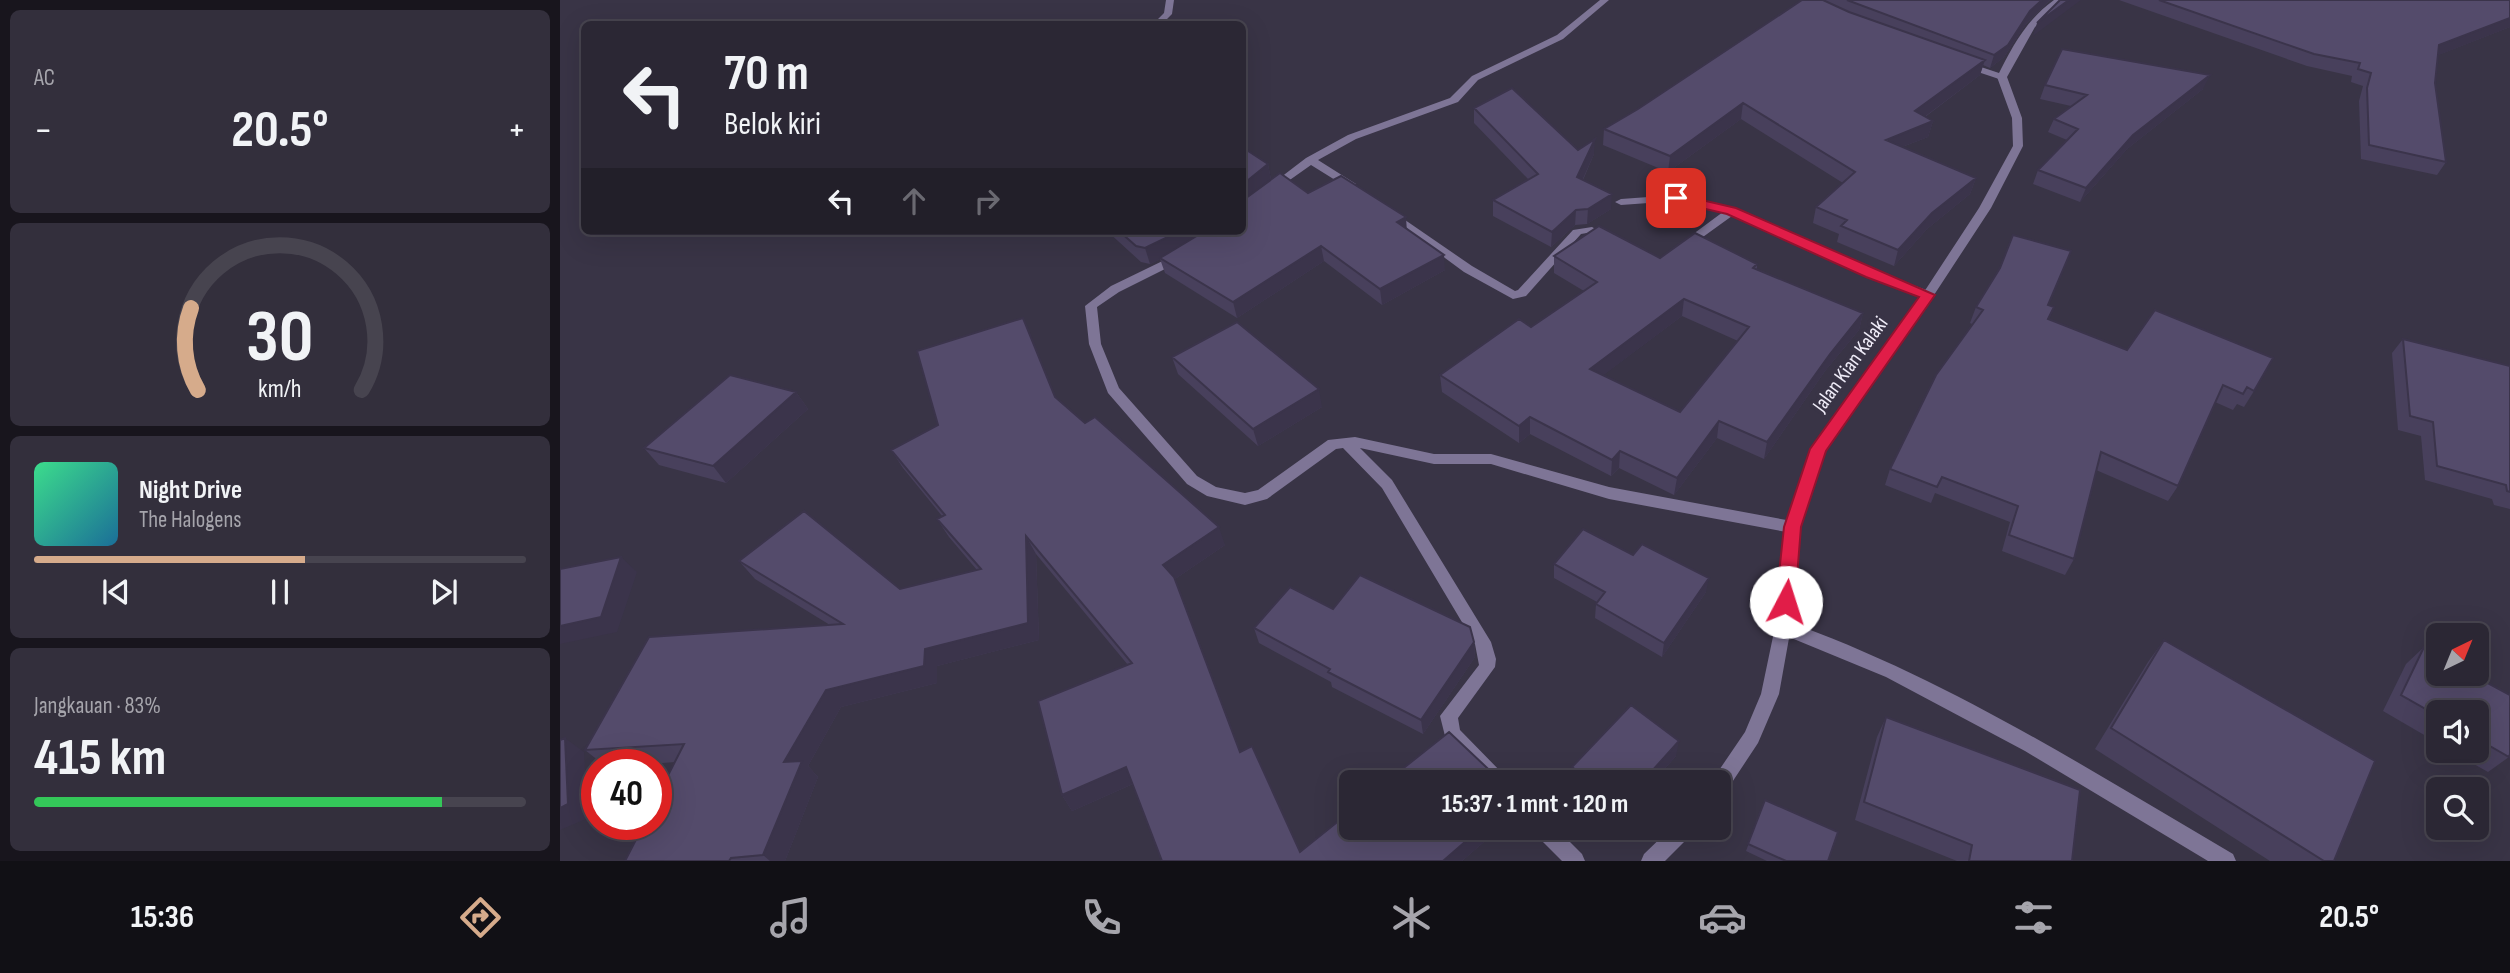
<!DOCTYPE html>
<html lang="id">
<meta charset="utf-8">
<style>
:root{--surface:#2b2734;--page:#332f3c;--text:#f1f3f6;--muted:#a6a5ac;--line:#47444f;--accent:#d6ab8b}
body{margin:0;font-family:"Sofia Sans Condensed",sans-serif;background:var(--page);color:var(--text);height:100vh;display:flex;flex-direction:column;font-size:26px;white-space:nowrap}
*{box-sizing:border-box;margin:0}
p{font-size:23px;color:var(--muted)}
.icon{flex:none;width:38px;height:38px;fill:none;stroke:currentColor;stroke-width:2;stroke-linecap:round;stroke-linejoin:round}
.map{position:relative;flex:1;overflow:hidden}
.details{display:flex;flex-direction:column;gap:10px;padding:10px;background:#18151d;width:560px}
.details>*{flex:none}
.banner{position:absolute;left:21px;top:21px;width:665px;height:214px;border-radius:10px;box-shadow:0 7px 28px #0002,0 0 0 2px var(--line);background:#2b2734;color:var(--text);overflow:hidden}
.needle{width:46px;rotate:43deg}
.buttons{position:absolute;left:1866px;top:623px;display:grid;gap:14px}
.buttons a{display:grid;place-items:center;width:63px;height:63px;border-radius:10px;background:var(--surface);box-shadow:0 7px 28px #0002,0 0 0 2px var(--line);font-size:35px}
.speed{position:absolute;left:21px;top:749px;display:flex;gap:14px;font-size:35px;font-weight:700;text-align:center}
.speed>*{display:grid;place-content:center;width:91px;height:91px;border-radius:50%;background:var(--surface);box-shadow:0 7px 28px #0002,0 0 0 2px var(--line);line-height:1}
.speed .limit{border:10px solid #d22;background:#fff;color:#111}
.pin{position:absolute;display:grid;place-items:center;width:60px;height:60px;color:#fff;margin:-30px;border-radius:14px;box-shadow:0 4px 10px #0006}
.me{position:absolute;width:77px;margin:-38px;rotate:5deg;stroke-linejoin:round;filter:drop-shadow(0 0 5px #0008)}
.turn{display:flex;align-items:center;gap:24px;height:147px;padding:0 28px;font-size:32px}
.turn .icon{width:91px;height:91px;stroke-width:2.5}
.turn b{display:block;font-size:49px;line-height:60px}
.lanes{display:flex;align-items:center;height:66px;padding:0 28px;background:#0003;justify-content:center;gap:35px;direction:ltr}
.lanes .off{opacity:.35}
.big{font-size:52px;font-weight:700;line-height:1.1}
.details .widget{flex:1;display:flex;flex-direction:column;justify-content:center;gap:10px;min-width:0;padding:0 24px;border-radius:10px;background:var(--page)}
.details .dial{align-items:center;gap:0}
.dial svg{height:182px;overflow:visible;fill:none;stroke:var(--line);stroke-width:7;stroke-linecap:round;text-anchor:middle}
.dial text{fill:var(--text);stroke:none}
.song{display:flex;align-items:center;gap:21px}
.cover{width:84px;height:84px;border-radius:10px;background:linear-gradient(135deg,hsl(150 70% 55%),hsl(200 70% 35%))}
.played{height:7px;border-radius:4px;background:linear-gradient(90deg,var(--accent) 55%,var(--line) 55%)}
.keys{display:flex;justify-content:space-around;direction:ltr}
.heat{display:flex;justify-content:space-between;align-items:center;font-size:38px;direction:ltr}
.charge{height:10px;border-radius:5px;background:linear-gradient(90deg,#34c759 83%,var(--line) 0)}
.trip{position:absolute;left:779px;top:770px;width:392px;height:70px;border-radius:10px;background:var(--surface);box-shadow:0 7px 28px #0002,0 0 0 2px var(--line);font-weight:700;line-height:70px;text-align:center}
.dock{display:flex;height:112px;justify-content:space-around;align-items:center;background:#111015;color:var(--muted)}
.dock .icon{width:49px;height:49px}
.dock .active{color:var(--accent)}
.dock b{font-size:32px;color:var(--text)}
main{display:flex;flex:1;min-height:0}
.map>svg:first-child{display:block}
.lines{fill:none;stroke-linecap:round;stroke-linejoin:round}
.minor{fill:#7e7596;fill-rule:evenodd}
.tertiary{fill:#7e7596;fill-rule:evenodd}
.wall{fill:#48405c;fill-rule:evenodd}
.shaded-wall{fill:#3b344b}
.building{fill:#544b6b;stroke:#3b344b;stroke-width:2;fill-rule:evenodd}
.route{fill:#e11d48;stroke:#92132f;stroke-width:2}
.labels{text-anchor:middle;stroke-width:7;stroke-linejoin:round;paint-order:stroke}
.street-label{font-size:21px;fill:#efecf8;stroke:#393446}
</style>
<main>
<section class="details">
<div class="widget"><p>AC</p>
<div class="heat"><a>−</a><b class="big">20.5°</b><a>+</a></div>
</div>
<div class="widget dial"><svg viewBox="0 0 100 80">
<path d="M14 69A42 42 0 1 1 86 69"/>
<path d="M14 69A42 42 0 0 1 11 33" stroke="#d6ab8b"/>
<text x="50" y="56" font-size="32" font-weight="700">30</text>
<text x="50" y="72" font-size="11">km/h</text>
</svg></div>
<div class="widget">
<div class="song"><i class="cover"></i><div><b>Night Drive</b><p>The Halogens</p></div></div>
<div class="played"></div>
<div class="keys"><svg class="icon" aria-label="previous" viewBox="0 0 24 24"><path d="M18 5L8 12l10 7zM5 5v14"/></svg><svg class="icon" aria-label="pause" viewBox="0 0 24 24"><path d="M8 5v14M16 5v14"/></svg><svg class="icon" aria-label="next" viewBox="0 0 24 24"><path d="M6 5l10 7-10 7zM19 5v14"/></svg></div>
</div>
<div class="widget"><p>Jangkauan · 83%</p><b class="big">415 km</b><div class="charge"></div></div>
</section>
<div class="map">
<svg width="1950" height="861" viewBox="0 0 1950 861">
<rect width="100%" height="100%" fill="#393446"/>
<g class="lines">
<path class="minor" d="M606 0H614L612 14 602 24H593L604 13Z
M1040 0H1049L1003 39 918 80 898 102 796 139 758 160 796 184V188H788L751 165 717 189 713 190 708 187 746 158 788 135 890 98 912 76 997 35Z
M1406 62 1445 75 1447 77 1442 80 1403 67V63Z
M1116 195 1168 206 1314 271 1372 292 1374 295 1368 299 1364 298 1306 277 1172 216 1129 247H1121V243L1163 212 1116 201 1061 205 1055 202 1061 199Z
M832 211 912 266 955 291 958 290 1013 230 1032 227 1055 240 1049 243 1027 233 1021 234 966 296 953 299 904 272 828 216 826 214Z
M619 253 625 257 623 260 559 292 537 307 541 344 559 388 637 476 656 487 685 493 698 490 768 440 795 437 874 454H931L1049 487 1232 521 1237 523 1240 527 1237 531 1232 533 1049 499 931 464H874L800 448 832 480 931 642 936 659 935 667 898 718 900 730 945 776 948 782H927L886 740 880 716 919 665 915 644 822 488 783 448 776 449 707 499 685 505 647 496 627 484 548 393 529 344 525 306 551 286Z
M1223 620C1383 676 1528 769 1673 854L1676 861H1648L1465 751 1326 677 1217 632 1215 627 1217 622Z
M974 828H996L1022 854 1025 861H1002L976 835Z"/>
<path class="tertiary" d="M1494 0H1504L1475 27 1447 77 1462 118 1463 146 1431 208 1374 295 1265 450 1240 527 1231 627 1219 694 1198 743 1165 793 1158 796V782H1151L1185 732 1201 694 1215 627 1224 527 1251 449 1364 292 1419 208 1453 146 1452 118 1437 77C1452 47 1466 20 1494 0Z
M1111 828H1133L1131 835 1105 861H1081L1084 854Z"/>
</g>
<path class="wall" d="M1242 0H1490L1466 24 1444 57 1430 68 1423 65 1420 75 1365 117 1373 121 1368 137 1342 147 1416 178 1410 194 1367 229 1334 266 1277 242 1279 234 1253 223 1256 207 1283 183 1181 119 1108 172 1043 145 1044 129 1078 109Z
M1559 0H1950V27L1878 55 1875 83 1886 162 1877 175 1801 159 1799 101 1803 86 1791 82 1792 76 1747 66Z
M1485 85 1643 89 1567 149 1520 202 1473 184 1478 170 1507 140 1488 132 1494 119 1511 106 1480 99Z
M914 108 1018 150 1034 154 1023 180 1051 209 1027 224 1015 225 991 247 933 216V200L968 179 914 123Z
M708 164 711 180 847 228 885 270 822 305 764 261 677 318 605 273 600 259 590 264 581 262 547 231H682Z
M994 256 1100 258 1197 264V269L1303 313 1299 330 1265 371 1204 459 1157 438 1114 495 1059 468 1051 476 970 434 959 443 882 392 880 375 971 327 1024 291 994 273ZM1122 316 1178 341 1120 412 1043 375Z
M1488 305 1494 307 1489 319 1567 350 1595 310 1694 391 1684 407 1677 404 1673 410 1655 402 1618 486 1608 501 1536 470 1514 559 1505 575 1442 551 1450 522 1375 493 1371 503 1325 485 1330 469 1412 324 1410 323 1416 307Z
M463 318 496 398 665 545 615 579 680 752 740 852 791 828H940L902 861H602L573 784 512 811 502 795 568 665 476 554 479 640 377 666V683L281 707 248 766 258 777 225 861H65L115 762 76 765H44L25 750 270 625 195 579 179 561 340 589 417 570 389 537 377 519 382 516 343 468 331 450 378 425Z
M1843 339 1950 366V509L1934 505 1932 499 1865 480 1861 436 1838 430 1832 353Z
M612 357 762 407 698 446 618 374Z
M236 392 248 409 166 483 99 465 84 448Z
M994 564 1146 592 1102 657 1035 618 1036 604 1037 602 994 578Z
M773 609 914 642 915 657 863 734 772 687 771 682 699 643 694 628Z
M1604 640 1774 861H1710L1535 749 1588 662Z
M1864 647 1878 655V674H1911L1950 695V754L1949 757 1928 772 1891 751H1916V712H1878V743L1823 711 1846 664Z
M1326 717 1512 861H1397L1295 820 1317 737Z
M1116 756 1093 782H1011L1012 767Z
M1205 800 1268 861H1207L1186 851Z"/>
<path class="shaded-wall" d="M1482 0H1490L1466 24 1444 57 1430 68 1434 55 1470 11Z
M1509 0H1521L1473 36 1477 23Z
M1950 18V27L1871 58 1879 45Z
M1425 60 1420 75 1351 127 1355 111Z
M1650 75 1643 89 1567 149 1520 202 1526 188 1573 135Z
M1183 103 1181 119 1108 172 1110 156Z
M1373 121 1368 137 1321 155 1326 140Z
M1035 139 1034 154 1017 192V177Z
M708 164 711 180 682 203V185Z
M1416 178 1410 194 1367 229 1334 266 1338 250 1372 213Z
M1052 194 1051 209 1027 224 1028 209Z
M1016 210 1015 225 991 247 992 232Z
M846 217 847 233 837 222Z
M618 231H644L617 251 590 264 585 248Z
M761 246 764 261 677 318 673 302Z
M884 255 885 270 822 305 820 289Z
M1124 299 1122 316 1029 386 1030 369Z
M1303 313 1299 330 1265 371 1204 459 1207 442 1270 354Z
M759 389 762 407 698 446 693 429Z
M236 392 248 409 166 483 153 466Z
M970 417V434L959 443V426Z
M1159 421 1157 438 1114 495 1117 478Z
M1060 451 1059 468 1051 476 1052 460Z
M659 527 665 545 615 579 603 565Z
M466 536 476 554 479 640 377 666V683L281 707 248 766 258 777 225 861H210L203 855 224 762 266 690 365 649Z
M61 557 77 572 57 632 0 644V626Z
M1149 578 1146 592 1102 657 1104 643Z
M914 642 915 657 863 734 861 720Z
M5 738 24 752 28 818 0 830V808Z
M1119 741 1116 756 1093 782H1082Z
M566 767 575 783 512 811 502 795Z
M921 828H940L902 861H883Z"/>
<path class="building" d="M1242 0H1263L1289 12 1425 60 1355 111 1373 121 1326 140 1416 178 1372 213 1338 250 1281 226 1287 220 1256 207 1295 172 1183 103 1110 156 1044 129 1078 109Z
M1287 0H1482L1470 11 1448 45 1434 55Z
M1500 0H1509L1477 23Z
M1599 0H1950V18L1879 45 1875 83 1886 162 1809 145 1807 88 1811 73 1798 69 1800 63 1754 54Z
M1502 49 1650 75 1573 135 1526 188 1478 170 1518 129 1494 119 1527 95 1485 85Z
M952 88 1018 150 1035 139 1017 177 1052 194 1028 209 1016 210 992 232 933 200 978 174 914 108Z
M682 147 708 164 682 185Z
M720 173 748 193 781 176 846 217 837 222 884 255 820 289 761 246 673 302 600 258 645 231H682V201Z
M1039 226 1100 258 1135 233 1197 264 1193 268 1303 313 1270 354 1207 442 1159 421 1117 478 1060 451 1052 460 970 417 959 426 880 375 959 319 971 327 1037 282 994 256ZM1124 299 1189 327 1120 412 1030 369Z
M559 231H618L612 235 585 248 576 246Z
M1453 235 1511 251 1488 305 1494 307 1488 319 1567 350 1595 310 1713 358 1694 391 1687 387 1683 394 1663 385 1618 486 1541 452 1514 559 1449 535 1458 506 1382 477 1377 487 1330 469 1376 375 1423 310 1416 307 1440 268Z
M463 318 495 397 525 423 535 417 659 527 603 565 614 577 680 752 692 746 740 852 791 811V828H921L883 861H602L566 767 502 795 478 701 572 663 466 536 468 623 365 649 364 666 266 690 224 762 242 761 203 855 171 858 169 861H65L84 824H96V799L124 744 25 750 89 637 283 624 179 561 244 511 340 589 421 569 377 519 385 515 331 450 378 425 357 351Z
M677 322 759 389 693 429 612 357Z
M1843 339 1950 366V492L1947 491 1946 485 1877 466 1873 422 1850 416Z
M170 375 236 392 153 466 84 448Z
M1023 529 1073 555 1082 544 1149 578 1104 643 1036 604 1045 592 994 564Z
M61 557 41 617 0 626V569Z
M800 575 910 627 914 642 861 720 768 672 770 669 694 628 730 587 773 609Z
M1604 640 1815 761 1774 861H1764L1551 728Z
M1864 647 1878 655V674H1911L1950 695V754L1949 757 1916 738V712H1878V716L1841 695Z
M1071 705 1119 741 1082 782H1031L1012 767Z
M1326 717 1520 790 1512 861H1409L1412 845 1304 802Z
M889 732 942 782H826Z
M5 738 8 804 0 808V740Z
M1205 800 1278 832 1268 861H1226L1188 844Z"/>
<path class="route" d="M1116 194 1176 208 1375 295 1266 451 1241 527 1235 602 1232 608 1226 610 1219 608 1216 602 1224 527 1250 449 1359 297 1306 277 1167 214 1111 201V196Z"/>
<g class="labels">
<g class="street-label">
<text transform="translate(1290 364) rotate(-54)" y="7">Jalan Kian Kalaki</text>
</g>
</g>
</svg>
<div class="buttons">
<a><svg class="needle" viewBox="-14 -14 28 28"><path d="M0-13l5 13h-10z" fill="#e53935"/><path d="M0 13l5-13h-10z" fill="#a6a5ac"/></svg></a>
<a><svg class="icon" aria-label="sound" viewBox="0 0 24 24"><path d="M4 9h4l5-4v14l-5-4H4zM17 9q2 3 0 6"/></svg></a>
<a><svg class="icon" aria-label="search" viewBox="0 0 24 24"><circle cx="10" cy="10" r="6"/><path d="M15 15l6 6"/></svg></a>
</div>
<div class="speed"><div class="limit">40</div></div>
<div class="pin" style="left:1116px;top:198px;background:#d93025"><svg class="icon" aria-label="arrive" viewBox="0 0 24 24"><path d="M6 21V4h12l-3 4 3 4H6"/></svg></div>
<svg class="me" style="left:1226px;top:602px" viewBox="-20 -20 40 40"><circle r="19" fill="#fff"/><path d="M0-13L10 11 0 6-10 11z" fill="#e11d48"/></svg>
<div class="trip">15:37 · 1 mnt · 120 m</div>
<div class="banner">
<div class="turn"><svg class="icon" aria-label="left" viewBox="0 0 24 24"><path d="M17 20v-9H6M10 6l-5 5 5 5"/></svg><div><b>70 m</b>Belok kiri</div></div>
<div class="lanes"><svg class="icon" aria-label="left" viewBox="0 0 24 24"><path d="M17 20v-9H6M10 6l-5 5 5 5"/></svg><svg class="icon off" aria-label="ahead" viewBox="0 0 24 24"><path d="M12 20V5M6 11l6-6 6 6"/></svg><svg class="icon off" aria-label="right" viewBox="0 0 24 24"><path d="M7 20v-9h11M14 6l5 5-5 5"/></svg></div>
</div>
</div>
</main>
<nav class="dock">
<b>15:36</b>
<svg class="icon active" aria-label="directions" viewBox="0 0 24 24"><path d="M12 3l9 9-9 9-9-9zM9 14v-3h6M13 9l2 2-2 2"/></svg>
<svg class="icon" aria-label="music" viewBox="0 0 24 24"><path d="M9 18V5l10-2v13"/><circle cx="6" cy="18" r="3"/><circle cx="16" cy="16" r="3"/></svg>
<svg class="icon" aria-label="phone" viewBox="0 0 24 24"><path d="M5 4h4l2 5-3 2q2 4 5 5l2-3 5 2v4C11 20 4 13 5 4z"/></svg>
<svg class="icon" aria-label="climate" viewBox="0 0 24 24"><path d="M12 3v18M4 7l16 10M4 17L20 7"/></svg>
<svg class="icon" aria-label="car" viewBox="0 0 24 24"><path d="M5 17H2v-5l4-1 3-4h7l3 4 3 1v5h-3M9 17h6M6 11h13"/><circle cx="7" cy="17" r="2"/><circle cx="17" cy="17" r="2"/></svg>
<svg class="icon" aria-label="filters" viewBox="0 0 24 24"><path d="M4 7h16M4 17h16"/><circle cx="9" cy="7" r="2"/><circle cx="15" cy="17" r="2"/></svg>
<b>20.5°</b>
</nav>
